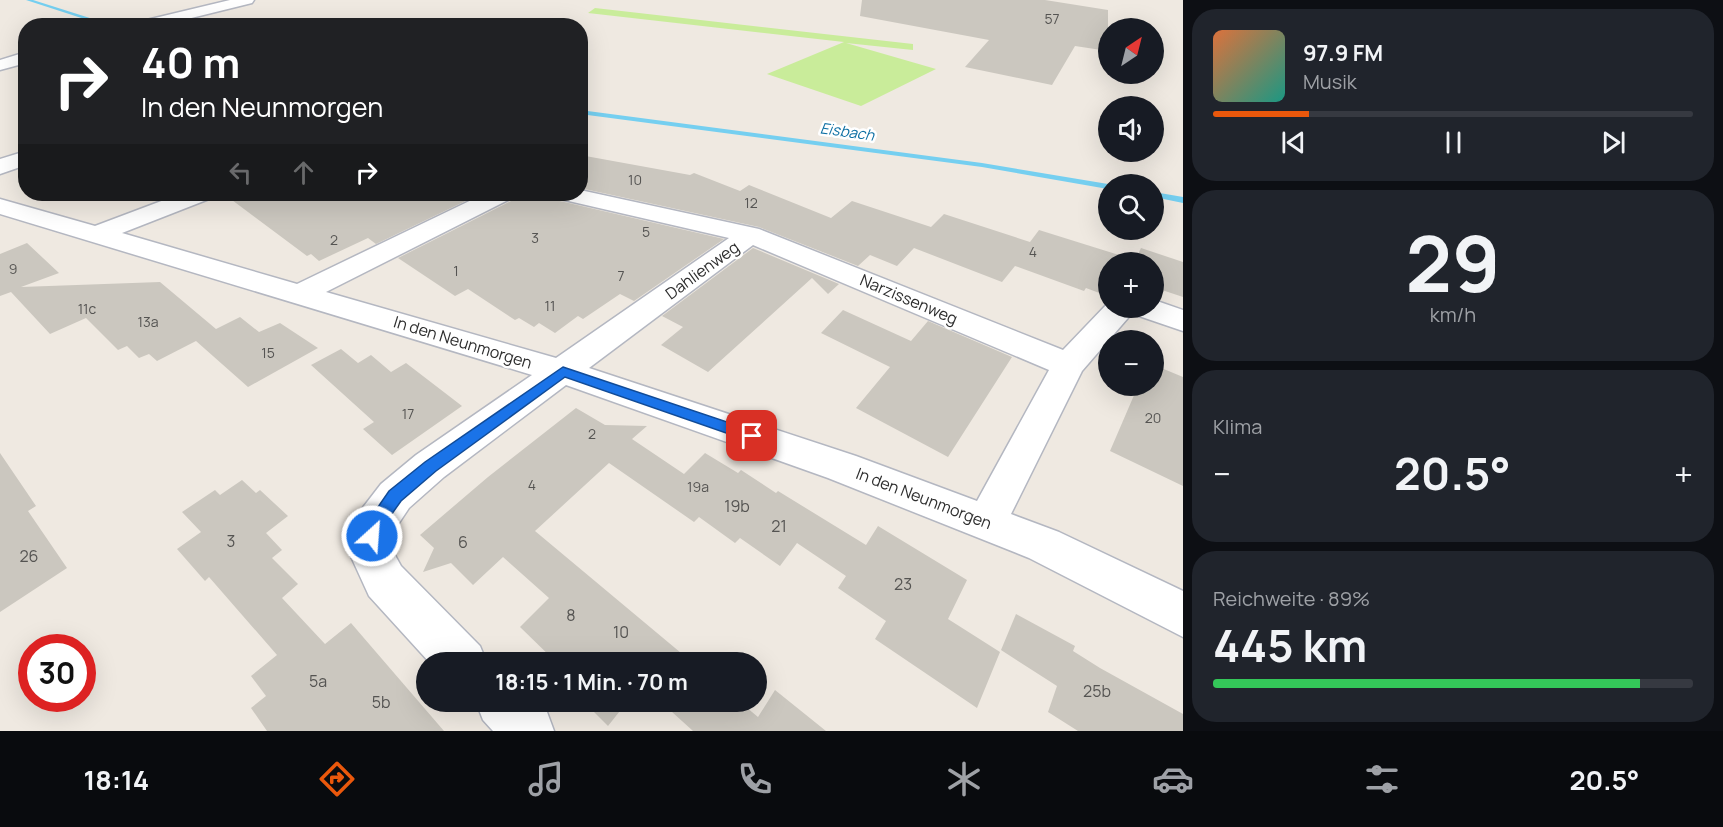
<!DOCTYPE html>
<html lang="de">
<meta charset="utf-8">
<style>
:root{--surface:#171b24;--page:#20242c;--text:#f1f3f6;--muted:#9ea1a6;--line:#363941;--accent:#ea580c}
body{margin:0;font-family:Manrope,sans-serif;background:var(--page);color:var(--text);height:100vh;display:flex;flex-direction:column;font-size:22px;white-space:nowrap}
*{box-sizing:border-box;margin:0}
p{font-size:20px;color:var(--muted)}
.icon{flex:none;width:33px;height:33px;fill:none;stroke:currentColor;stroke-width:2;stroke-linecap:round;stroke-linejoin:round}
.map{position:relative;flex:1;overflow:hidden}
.side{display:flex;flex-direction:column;gap:9px;padding:9px;background:#0d0f14;width:540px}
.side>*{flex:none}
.guide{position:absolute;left:18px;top:18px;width:570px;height:183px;border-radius:24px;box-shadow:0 6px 24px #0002;background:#202124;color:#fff;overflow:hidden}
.needle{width:39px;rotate:35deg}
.controls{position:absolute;left:1098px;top:18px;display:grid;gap:12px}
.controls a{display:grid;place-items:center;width:66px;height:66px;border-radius:50%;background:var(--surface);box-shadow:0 6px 24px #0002;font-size:30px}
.speed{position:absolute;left:18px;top:634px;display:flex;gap:12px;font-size:30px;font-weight:700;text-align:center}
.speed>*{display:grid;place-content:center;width:78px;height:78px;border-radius:50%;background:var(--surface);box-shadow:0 6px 24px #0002;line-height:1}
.speed .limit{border:9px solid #d22;background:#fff;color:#111}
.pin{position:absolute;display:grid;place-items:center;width:51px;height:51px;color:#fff;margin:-26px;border-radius:12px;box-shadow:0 3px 9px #0006}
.me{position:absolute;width:66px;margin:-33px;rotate:26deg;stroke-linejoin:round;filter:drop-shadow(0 0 4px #0008)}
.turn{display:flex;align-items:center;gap:21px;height:126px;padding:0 24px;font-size:27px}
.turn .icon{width:78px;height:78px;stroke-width:2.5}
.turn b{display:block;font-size:42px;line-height:51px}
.lanes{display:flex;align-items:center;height:57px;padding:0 24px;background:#0003;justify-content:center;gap:30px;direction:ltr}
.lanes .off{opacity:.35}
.big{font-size:45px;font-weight:700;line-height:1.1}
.side .tile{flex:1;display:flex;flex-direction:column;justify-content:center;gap:9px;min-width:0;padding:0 21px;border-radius:24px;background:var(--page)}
.side .dial{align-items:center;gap:0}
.dial b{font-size:78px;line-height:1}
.song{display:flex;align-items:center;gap:18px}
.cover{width:72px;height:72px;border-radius:9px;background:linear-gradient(135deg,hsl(20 70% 55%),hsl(170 70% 35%))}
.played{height:6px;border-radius:3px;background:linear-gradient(90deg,var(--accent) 20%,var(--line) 20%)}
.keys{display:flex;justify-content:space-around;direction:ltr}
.heat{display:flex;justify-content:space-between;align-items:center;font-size:33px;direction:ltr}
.charge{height:9px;border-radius:4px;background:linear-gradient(90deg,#34c759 89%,var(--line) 0)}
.trip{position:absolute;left:416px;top:652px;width:351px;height:60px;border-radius:30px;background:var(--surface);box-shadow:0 6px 24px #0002;font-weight:700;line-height:60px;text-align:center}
.dock{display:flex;height:96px;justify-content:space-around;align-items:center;background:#090b0e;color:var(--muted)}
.dock .icon{width:42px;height:42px}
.dock .selected{color:var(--accent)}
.dock b{font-size:27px;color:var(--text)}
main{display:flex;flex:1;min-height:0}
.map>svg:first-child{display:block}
.pitch{fill:#c9ec9a}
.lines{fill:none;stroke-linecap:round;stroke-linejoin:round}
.stream{fill:#75cff0;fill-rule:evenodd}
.building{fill:#cbc7bf}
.street-casing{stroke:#b4b7c1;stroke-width:3}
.secondary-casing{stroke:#b4b7c1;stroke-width:3}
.street{fill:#fff;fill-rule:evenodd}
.secondary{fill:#fff;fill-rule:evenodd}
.route{fill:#1a73e8;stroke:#114b97;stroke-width:1.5}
.labels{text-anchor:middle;stroke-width:5;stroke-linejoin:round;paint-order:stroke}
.number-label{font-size:14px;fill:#555452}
.far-water-label{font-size:15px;font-style:italic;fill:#0d6fa3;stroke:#fff}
.street-label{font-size:16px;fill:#2e2e2e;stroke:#fff}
.near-number-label{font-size:16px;fill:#555452}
</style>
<main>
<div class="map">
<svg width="1183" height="731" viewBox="0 0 1183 731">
<rect width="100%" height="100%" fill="#efe9e1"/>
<path class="pitch" d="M595 8 913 44V50L846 43 936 69 861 106 767 74 844 42 588 13Z"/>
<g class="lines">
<path class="stream" d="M26 0H33L115 26H106Z
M580 110 982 163 1108 184V189L982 167 580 114Z
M1154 192 1183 197V203L1154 197Z"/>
</g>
<path class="building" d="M862 0H1045L1108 10V51L1075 46 1052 85 965 67 989 40 860 16Z
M580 155 690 175 694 173 740 191 749 185 831 218 852 201 931 227 944 214 1030 242 1039 230 1135 260 1141 248 1183 262V297L1156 288 1154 292V262H1108V291L1104 289 1102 294 1086 288 1084 291 1015 266 1002 282 914 248 897 266 870 255 858 266 759 227 580 188Z
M224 194H480L376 244 368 238 319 261 311 254 307 256Z
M516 194H554L560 201 724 239 634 301 620 294 583 319 578 316 555 333 539 323 534 327 519 318 515 320 468 289 455 296 398 258 511 201Z
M27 243 59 273 21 287 160 282 216 329 240 317 259 332 280 323 318 348 248 387 196 341 157 361 149 354 139 358 127 346 118 350 86 318 50 334 11 292 0 296V254Z
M753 248 839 284 828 294 812 278 708 372 661 345 683 327 662 316Z
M843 310 911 341 928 321 1012 357 948 457 856 408 890 367 821 333Z
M341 349 358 363 371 355 391 372 406 363 462 406 392 455 363 429 374 422 311 365Z
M1154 365 1183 377V486L1110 451 1138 386H1154Z
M576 408 605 425 647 426 632 439 684 474 705 453 738 473 741 470 776 493 778 491 866 545 878 526 967 580 948 619 1000 652 977 708 875 639 886 621 838 588 846 576 797 543 780 566 740 538 735 543 699 517 694 522 609 463 535 531 693 663H557L520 627 549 598 503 557 473 585 451 563 423 572 434 548 420 535 488 477Z
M0 453 36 506 28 511 67 568 0 612Z
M242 480 256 493 260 490 288 516 266 533 282 550 272 558 298 584 282 598 325 644 351 623 444 731H267L251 708 266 696 251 676 277 655 209 577 205 581 177 549 201 532 182 512 215 490 220 495Z
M1016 614 1075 646 1073 651 1100 668 1183 714V731H1078L1048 712 1057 686 1001 650Z
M775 690 826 731H693L661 702H740L758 717Z
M584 702H627L608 726Z"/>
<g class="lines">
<g class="street-casing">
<path id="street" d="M26 151V165L0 174V159Z
M580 190 759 229 1063 350 1108 303V308H1154V300L1183 310V331L1136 315 1134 311 1082 371 1011 514 1059 532 1183 591V637L1029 558 828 478 566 385 444 477 409 508 395 529 391 548 401 566 480 646 487 663H430L369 596 348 550 361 510 381 484 416 455 532 375 0 214V199L95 226 180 194H213L209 199 122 233 297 284 484 194H514L510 199 326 292 556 358 729 238 560 199 556 194H580ZM753 245 1049 370 977 501 856 456 589 368Z
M476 702H536L547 712 554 731H493L483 720Z"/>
</g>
<g class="secondary-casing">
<path id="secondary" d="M230 0H254L252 3 159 26H132L134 23Z
M26 52V63L0 70V60Z"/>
</g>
<use href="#street" class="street"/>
<use href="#secondary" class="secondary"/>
</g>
<path class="route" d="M563 367 757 432 759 436 757 440 752 442 565 377 436 471 401 501 384 525 378 542 372 544 366 542 364 536 367 523 389 491 425 462Z"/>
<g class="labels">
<g class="number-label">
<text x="1052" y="24">57</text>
<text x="635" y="185">10</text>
<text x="751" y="208">12</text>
<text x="646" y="237">5</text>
<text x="535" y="243">3</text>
<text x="334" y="245">2</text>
<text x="1033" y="257">4</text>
<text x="13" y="274">9</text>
<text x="456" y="276">1</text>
<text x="621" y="281">7</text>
<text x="550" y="311">11</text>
<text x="87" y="314">11c</text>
<text x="148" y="327">13a</text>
<text x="268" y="358">15</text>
<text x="408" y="419">17</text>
<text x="1153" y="423">20</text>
<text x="592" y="439">2</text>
<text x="532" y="490">4</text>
<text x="698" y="492">19a</text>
</g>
<g class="far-water-label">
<text transform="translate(847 132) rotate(8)" y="5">Eisbach</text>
</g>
<g class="street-label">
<text transform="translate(702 270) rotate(-36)" y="6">Dahlienweg</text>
<text transform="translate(909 299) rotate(23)" y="6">Narzissenweg</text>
<text transform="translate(463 342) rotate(17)" y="6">In den Neunmorgen</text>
<text transform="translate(924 498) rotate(21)" y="6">In den Neunmorgen</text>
</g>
<g class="near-number-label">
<text x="737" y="512">19b</text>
<text x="779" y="532">21</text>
<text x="231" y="547">3</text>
<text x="463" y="548">6</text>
<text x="29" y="562">26</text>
<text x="903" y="590">23</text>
<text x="571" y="621">8</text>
<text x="621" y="638">10</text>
<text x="318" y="687">5a</text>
<text x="1097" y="697">25b</text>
<text x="381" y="708">5b</text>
</g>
</g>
</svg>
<div class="controls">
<a><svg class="needle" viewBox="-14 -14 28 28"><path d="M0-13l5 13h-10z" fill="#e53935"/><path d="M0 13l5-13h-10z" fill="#9ea1a6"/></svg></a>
<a><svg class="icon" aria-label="sound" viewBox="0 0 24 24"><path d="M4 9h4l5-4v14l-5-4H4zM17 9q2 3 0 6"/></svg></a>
<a><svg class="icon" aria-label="search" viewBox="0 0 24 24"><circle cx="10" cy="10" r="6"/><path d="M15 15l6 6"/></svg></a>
<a>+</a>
<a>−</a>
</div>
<div class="speed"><div class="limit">30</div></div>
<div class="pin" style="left:752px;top:436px;background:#d93025"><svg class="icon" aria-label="arrive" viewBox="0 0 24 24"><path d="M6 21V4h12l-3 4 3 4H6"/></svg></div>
<svg class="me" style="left:372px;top:536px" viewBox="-20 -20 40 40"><circle r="17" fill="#1a73e8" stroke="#fff" stroke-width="3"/><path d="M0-11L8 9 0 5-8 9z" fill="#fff"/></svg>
<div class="trip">18:15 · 1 Min. · 70 m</div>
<div class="guide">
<div class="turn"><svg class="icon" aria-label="right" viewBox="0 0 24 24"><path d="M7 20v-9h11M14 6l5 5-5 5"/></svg><div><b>40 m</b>In den Neunmorgen</div></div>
<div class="lanes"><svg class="icon off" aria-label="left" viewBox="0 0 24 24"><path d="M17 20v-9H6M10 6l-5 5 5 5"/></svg><svg class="icon off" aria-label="ahead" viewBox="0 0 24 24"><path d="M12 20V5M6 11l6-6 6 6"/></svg><svg class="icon" aria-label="right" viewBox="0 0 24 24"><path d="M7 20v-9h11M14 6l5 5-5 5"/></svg></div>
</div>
</div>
<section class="side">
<div class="tile">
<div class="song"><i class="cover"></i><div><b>97.9 FM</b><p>Musik</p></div></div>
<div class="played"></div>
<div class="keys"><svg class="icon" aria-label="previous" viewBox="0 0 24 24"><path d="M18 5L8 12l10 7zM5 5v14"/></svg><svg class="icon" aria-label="pause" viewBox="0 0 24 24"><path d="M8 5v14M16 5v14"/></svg><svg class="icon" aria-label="next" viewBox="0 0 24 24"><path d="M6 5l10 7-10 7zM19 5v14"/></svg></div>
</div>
<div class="tile dial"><b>29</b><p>km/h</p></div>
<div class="tile"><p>Klima</p>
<div class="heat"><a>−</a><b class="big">20.5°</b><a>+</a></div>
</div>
<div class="tile"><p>Reichweite · 89%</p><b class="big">445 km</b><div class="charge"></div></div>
</section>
</main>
<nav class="dock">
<b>18:14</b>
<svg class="icon selected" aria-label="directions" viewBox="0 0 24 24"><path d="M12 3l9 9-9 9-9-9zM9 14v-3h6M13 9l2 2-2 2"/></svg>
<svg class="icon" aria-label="music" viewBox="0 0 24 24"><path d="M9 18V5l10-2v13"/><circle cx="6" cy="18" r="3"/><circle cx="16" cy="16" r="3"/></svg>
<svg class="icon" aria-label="phone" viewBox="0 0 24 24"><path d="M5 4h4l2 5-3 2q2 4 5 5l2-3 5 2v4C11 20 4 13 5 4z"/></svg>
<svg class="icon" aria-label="climate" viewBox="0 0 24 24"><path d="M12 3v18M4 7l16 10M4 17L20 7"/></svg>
<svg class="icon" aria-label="car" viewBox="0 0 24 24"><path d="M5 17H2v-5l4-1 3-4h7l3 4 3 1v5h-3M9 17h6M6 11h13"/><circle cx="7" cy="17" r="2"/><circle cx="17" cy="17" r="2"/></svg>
<svg class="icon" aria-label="filters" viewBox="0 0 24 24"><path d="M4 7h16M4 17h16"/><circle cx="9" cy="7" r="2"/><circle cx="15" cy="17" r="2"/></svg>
<b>20.5°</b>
</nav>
